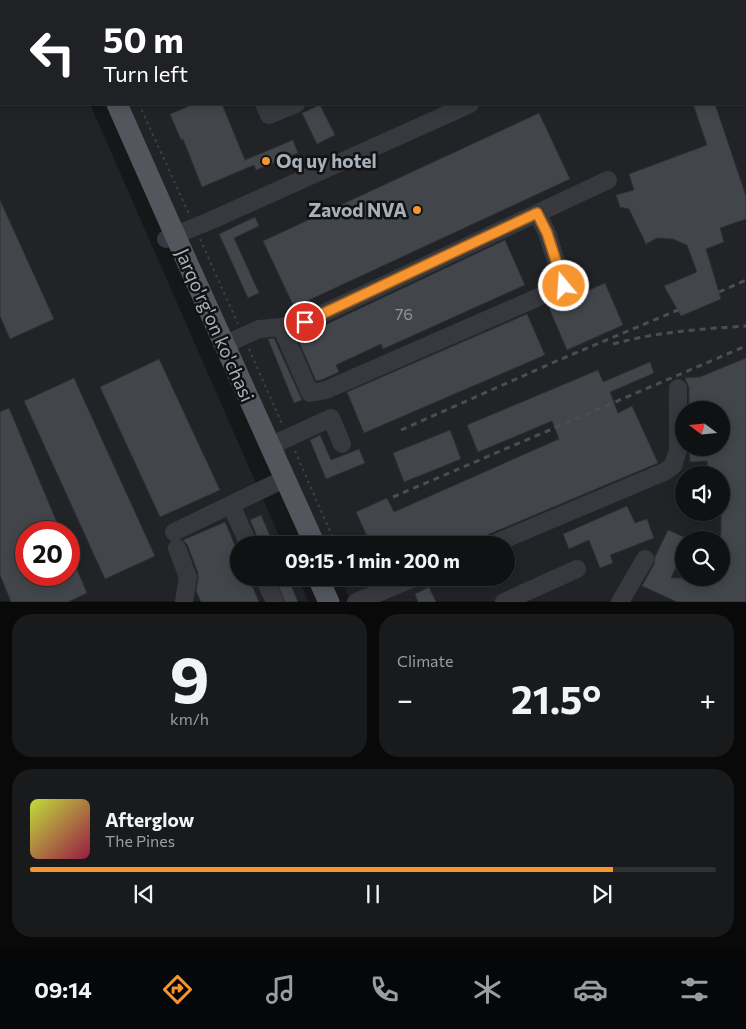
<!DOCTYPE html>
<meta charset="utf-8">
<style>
:root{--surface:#101113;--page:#191a1c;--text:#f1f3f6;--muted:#9c9da0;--line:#303133;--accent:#f79530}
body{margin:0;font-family:Commissioner,sans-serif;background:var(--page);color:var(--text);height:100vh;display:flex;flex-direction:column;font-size:19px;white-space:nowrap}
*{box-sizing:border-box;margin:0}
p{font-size:16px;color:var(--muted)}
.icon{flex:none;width:28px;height:28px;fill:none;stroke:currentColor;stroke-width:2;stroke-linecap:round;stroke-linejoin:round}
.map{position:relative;height:602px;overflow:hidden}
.sheet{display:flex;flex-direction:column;gap:12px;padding:12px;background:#09090a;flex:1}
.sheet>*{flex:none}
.guide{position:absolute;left:0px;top:0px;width:746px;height:105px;box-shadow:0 2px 12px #0003,0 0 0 1px var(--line);background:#202124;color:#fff;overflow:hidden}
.needle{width:32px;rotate:286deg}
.fabs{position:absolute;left:675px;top:401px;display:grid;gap:10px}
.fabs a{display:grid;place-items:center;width:55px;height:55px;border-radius:50%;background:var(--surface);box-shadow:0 2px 12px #0003,0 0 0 1px var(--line);font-size:25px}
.speed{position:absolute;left:15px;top:521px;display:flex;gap:10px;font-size:25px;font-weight:700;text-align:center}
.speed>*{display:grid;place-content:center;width:65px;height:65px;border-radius:50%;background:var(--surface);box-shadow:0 2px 12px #0003,0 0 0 1px var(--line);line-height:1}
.speed .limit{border:8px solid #d22;background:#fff;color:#111}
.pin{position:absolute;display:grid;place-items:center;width:42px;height:42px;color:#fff;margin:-21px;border:2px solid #fff;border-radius:50%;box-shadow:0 1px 5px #0007}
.me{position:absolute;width:55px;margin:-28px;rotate:342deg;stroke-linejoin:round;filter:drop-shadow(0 0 4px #0008)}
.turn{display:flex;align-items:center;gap:18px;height:105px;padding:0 20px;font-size:22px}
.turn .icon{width:65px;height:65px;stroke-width:2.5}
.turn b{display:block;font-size:35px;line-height:42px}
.big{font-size:38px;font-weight:700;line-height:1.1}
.sheet .tile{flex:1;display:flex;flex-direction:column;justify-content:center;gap:8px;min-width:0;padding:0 18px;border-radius:20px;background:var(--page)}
.sheet .dial{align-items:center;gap:0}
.dial b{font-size:65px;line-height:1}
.song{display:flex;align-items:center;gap:15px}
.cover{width:60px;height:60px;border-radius:8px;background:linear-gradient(135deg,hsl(70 70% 55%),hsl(340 70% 35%))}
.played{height:5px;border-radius:2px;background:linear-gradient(90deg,var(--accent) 85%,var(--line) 85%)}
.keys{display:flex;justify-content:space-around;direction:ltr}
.heat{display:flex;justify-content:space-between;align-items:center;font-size:28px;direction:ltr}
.sheet .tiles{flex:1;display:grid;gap:12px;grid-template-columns:1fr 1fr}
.tile:last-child{grid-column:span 2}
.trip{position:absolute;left:230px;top:536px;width:285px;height:50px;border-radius:25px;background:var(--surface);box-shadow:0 2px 12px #0003,0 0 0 1px var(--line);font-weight:700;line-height:50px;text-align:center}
.menu{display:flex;height:80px;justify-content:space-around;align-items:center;background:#060708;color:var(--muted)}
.menu .icon{width:35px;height:35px}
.menu .selected{color:var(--accent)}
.menu b{font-size:22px;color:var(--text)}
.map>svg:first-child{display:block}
.built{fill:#222326;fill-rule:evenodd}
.building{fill:#424549;stroke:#303135}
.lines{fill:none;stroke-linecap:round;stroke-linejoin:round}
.path{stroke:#3d4145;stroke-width:2;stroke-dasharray:2.5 4;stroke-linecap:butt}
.minor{stroke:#37393e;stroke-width:18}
.major{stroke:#53575d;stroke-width:21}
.rail{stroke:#4a4e53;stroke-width:3;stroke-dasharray:6 5;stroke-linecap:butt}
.route-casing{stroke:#a1611f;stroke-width:12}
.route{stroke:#f79530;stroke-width:9}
.poi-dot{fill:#f79530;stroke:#111214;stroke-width:2}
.labels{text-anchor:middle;stroke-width:5;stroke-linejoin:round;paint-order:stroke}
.number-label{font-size:16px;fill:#8e959d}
.poi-label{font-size:19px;font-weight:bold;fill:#a8b0b9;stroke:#111214;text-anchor:start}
.street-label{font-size:19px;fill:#a8b0b9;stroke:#111214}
</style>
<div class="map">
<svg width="746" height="602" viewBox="0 0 746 602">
<rect width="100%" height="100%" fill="#161719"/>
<path class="built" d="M0 0H45V1H1V104H90L283 545H239V578H298L308 601H0ZM26 532H69V575H26Z
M81 0H746V601H351L340 578H506V545H326L128 104H745V1H81ZM684 410H721V448H684ZM684 475H721V512H684ZM684 540H721V578H684Z"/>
<path class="building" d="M194 104H222L245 160 293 140 298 153 256 170 254 165 202 187 183 139 181 140 170 114Z
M693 104H715L746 196V219L720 228 724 242 706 249 721 299 681 316 664 286 697 272 687 245 673 239 657 238 646 244 629 209 620 207 616 195 634 190 629 174 707 145Z
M320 105 335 135 317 144 302 113Z
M539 113 570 179 294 307 263 241Z
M0 200 54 319 10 339 0 316Z
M255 217 259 226 234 238 259 293 248 298 219 234Z
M505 240 525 285 383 349 381 344 336 365 339 372 321 380 316 381 296 335 310 332Z
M605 283 623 325 567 350 549 308Z
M527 314 545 355 364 433 347 392Z
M274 338 302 400 294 403 268 339Z
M746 358V602H677L642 586 654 564 655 557 668 530 684 537V548L671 578H721V540H719L721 534V475H708L707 461 690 462 689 448H721V410H689V388L685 378 700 377Z
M159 359 220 490 160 517 100 387Z
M650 362 654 373 610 392 618 413 632 406 658 463 487 535 482 540 470 545H371L356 512 387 498 394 512 559 439 552 421 478 452 467 425 598 370 603 382Z
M74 378 155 556 105 579 24 401Z
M9 408 61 532H26V575H69V551L87 593 68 602H11L0 575V412Z
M450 430 461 459 404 482 393 453Z
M320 435 331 460 359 449 365 463 326 479 310 440Z
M627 506 635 523 647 519 654 538 610 555 613 563 600 568 589 540 569 549 563 534Z
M261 515 274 545H259V541L250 520Z
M225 522 239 555V578H249L259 602H201L196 591 198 579V573L187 544 183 540Z
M275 578H288L298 602H285Z
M429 587 436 602H418L415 594Z"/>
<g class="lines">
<path class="path" d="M92 0 93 1
M139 104 189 214
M200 239 238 324
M249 349 282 424
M295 451 336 545
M351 578 356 588"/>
<path class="minor" d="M215 0V1
M698 1 700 0
M264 104 269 115 296 104
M166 239 212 220 470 104
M281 327 310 393 326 390 564 286 547 233 537 213
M224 345 259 329 281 327 305 322 608 180
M270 446 331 418 342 444
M231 505 249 545
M174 532 276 483
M491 545 664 472 673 466 678 450V388
M177 548 188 577 184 602
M264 578 275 602
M356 602 414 578
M504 602 577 569
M620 602 645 559"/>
<path class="major" d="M61 0V1
M117 104 175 235 315 545
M318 578 329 602"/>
<path class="rail" d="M502 0V1
M719 292 746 280
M613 344C656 332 701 329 746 326
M401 430 559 360 678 310
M393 497 746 346"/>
</g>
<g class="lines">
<g class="route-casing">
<path id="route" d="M305 322 537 213 547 233 564 286"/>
</g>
<use href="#route" class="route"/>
</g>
<g class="poi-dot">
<circle cx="266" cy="161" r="5"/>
<circle cx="417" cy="210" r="5"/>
</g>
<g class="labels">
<g class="number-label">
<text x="404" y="320">76</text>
</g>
<g class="poi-label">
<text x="276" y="168">Oq uy hotel</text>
<text x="407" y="217" text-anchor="end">Zavod NVA</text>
</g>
<g class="street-label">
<text transform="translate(215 325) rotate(66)" y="7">Jarqo'rg'on ko'chasi</text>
</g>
</g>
</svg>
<div class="fabs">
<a><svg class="needle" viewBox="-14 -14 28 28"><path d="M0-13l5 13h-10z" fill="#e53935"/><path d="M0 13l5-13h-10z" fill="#9c9da0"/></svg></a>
<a><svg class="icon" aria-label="sound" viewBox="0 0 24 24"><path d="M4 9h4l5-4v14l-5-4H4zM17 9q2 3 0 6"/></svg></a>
<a><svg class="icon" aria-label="search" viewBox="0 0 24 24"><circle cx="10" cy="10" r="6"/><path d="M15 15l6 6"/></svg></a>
</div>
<div class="speed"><div class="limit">20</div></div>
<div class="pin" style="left:305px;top:322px;background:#d93025"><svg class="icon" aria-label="arrive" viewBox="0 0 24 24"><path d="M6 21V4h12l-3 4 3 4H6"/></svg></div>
<svg class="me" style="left:564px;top:286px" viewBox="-20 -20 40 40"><circle r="17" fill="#f79530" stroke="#fff" stroke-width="3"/><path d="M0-11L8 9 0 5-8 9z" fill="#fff"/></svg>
<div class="trip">09:15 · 1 min · 200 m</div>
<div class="guide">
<div class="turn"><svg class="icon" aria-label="left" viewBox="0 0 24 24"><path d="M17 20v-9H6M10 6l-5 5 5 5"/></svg><div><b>50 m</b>Turn left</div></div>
</div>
</div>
<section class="sheet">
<div class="tiles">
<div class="tile dial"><b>9</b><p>km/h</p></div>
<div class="tile"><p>Climate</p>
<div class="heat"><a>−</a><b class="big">21.5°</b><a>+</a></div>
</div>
<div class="tile">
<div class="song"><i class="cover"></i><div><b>Afterglow</b><p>The Pines</p></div></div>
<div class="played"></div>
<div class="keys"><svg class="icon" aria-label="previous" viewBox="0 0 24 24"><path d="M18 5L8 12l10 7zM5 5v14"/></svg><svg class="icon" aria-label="pause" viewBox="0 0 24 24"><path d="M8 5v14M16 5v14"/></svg><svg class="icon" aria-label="next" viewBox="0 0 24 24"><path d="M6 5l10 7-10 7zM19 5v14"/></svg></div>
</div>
</div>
</section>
<nav class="menu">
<b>09:14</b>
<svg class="icon selected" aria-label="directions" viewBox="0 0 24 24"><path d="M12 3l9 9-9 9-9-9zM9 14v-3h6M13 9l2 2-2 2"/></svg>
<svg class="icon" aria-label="music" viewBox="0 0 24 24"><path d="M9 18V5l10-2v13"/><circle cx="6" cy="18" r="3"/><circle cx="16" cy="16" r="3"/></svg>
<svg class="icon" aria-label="phone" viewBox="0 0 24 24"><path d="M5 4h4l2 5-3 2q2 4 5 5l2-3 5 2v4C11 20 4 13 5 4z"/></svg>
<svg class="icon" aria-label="climate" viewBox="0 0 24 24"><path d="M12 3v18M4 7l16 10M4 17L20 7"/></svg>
<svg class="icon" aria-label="car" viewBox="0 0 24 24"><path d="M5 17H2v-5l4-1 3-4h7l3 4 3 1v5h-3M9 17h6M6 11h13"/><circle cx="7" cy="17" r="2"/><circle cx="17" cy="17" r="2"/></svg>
<svg class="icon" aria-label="filters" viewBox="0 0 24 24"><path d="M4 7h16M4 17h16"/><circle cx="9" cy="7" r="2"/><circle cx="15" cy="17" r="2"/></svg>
</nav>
